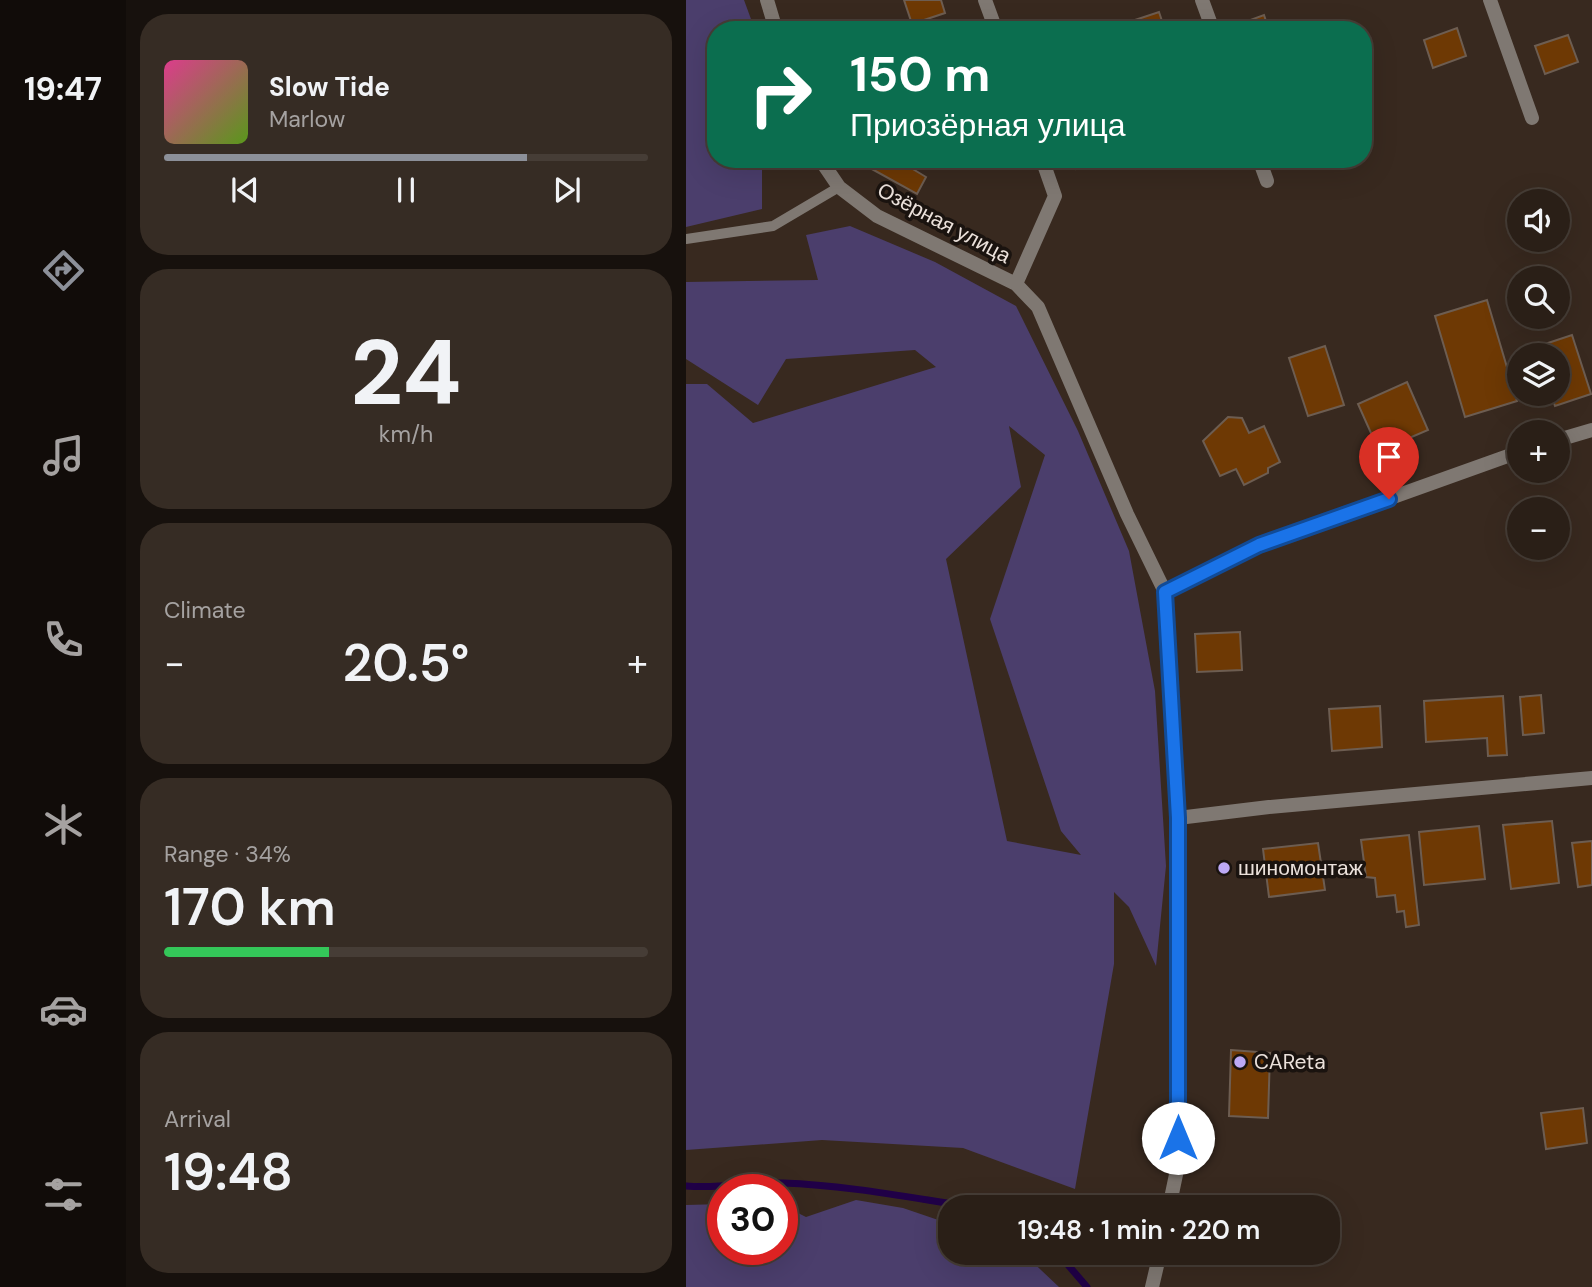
<!DOCTYPE html>
<meta charset="utf-8">
<style>
:root{--surface:#2a1f17;--page:#362c24;--text:#f1f3f6;--muted:#a5a2a1;--line:#463d36;--accent:#8c9099}
body{margin:0;font-family:"DM Sans",sans-serif;background:var(--page);color:var(--text);height:100vh;display:flex;flex-direction:column;font-size:26px;white-space:nowrap}
*{box-sizing:border-box;margin:0}
p{font-size:23px;color:var(--muted)}
.icon{flex:none;width:38px;height:38px;fill:none;stroke:currentColor;stroke-width:2;stroke-linecap:round;stroke-linejoin:round}
.map{position:relative;flex:1;overflow:hidden}
.details{display:flex;flex-direction:column;gap:14px;padding:14px;background:#17110d;width:560px}
.details>*{flex:none}
.hud{position:absolute;left:21px;top:21px;width:665px;height:147px;border-radius:28px;box-shadow:0 7px 28px #0002,0 0 0 2px var(--line);background:#0b6e4f;color:#fff;overflow:hidden}
.fabs{position:absolute;left:821px;top:189px;display:grid;gap:14px}
.fabs a{display:grid;place-items:center;width:63px;height:63px;border-radius:50%;background:var(--surface);box-shadow:0 7px 28px #0002,0 0 0 2px var(--line);font-size:35px}
.speed{position:absolute;left:21px;top:1174px;display:flex;gap:14px;font-size:35px;font-weight:700;text-align:center}
.speed>*{display:grid;place-content:center;width:91px;height:91px;border-radius:50%;background:var(--surface);box-shadow:0 7px 28px #0002,0 0 0 2px var(--line);line-height:1}
.speed .limit{border:10px solid #d22;background:#fff;color:#111}
.pin{position:absolute;display:grid;place-items:center;width:60px;height:60px;color:#fff;margin:-72px -30px;border-radius:50% 50% 50% 0;rotate:-45deg;box-shadow:0 0 7px #0007}
.pin .icon{rotate:45deg}
.me{position:absolute;width:77px;margin:-38px;rotate:0deg;stroke-linejoin:round;filter:drop-shadow(0 0 5px #0008)}
.turn{display:flex;align-items:center;gap:24px;height:147px;padding:0 28px;font-size:32px}
.turn .icon{width:91px;height:91px;stroke-width:2.5}
.turn b{display:block;font-size:49px;line-height:60px}
.big{font-size:52px;font-weight:600;line-height:1.1}
.details .tile{flex:1;display:flex;flex-direction:column;justify-content:center;gap:10px;min-width:0;padding:0 24px;border-radius:28px;background:var(--page)}
.details .dial{align-items:center;gap:0}
.dial b{font-size:91px;line-height:1}
.song{display:flex;align-items:center;gap:21px}
.cover{width:84px;height:84px;border-radius:10px;background:linear-gradient(135deg,hsl(330 70% 55%),hsl(90 70% 35%))}
.played{height:7px;border-radius:4px;background:linear-gradient(90deg,var(--accent) 75%,var(--line) 75%)}
.keys{display:flex;justify-content:space-around;direction:ltr}
.heat{display:flex;justify-content:space-between;align-items:center;font-size:38px;direction:ltr}
.charge{height:10px;border-radius:5px;background:linear-gradient(90deg,#34c759 34%,var(--line) 0)}
.trip{position:absolute;left:252px;top:1195px;width:402px;height:70px;border-radius:28px;background:var(--surface);box-shadow:0 7px 28px #0002,0 0 0 2px var(--line);font-weight:600;line-height:70px;text-align:center}
main{display:flex;flex:1;min-height:0}
.menu{display:flex;flex-direction:column;width:126px;justify-content:space-around;align-items:center;background:#110c09;color:var(--muted)}
.menu .icon{width:49px;height:49px}
.menu .on{color:var(--accent)}
.menu b{font-size:32px;color:var(--text)}
.map>svg:first-child{display:block}
.green{fill:#4b3e6c;fill-rule:evenodd}
.lines{fill:none;stroke-linecap:round;stroke-linejoin:round}
.stream{stroke:#200047;stroke-width:7}
.building{fill:#6e3904;stroke:#6d5d51;stroke-width:2}
.service{stroke:#7f7872;stroke-width:10}
.minor{stroke:#7f7872;stroke-width:14}
.route-casing{stroke:#114b97;stroke-width:18}
.route{stroke:#1a73e8;stroke-width:12}
.poi-dot{fill:#bda9f5;stroke:#1a130f;stroke-width:2.5}
.labels{text-anchor:middle;stroke-width:7;stroke-linejoin:round;paint-order:stroke}
.street-label{font-size:21px;fill:#ebe1db;stroke:#1a130f}
.poi-label{font-size:21px;fill:#ebe1db;stroke:#1a130f;text-anchor:start}
</style>
<main>
<nav class="menu">
<b>19:47</b>
<svg class="icon on" aria-label="directions" viewBox="0 0 24 24"><path d="M12 3l9 9-9 9-9-9zM9 14v-3h6M13 9l2 2-2 2"/></svg>
<svg class="icon" aria-label="music" viewBox="0 0 24 24"><path d="M9 18V5l10-2v13"/><circle cx="6" cy="18" r="3"/><circle cx="16" cy="16" r="3"/></svg>
<svg class="icon" aria-label="phone" viewBox="0 0 24 24"><path d="M5 4h4l2 5-3 2q2 4 5 5l2-3 5 2v4C11 20 4 13 5 4z"/></svg>
<svg class="icon" aria-label="climate" viewBox="0 0 24 24"><path d="M12 3v18M4 7l16 10M4 17L20 7"/></svg>
<svg class="icon" aria-label="car" viewBox="0 0 24 24"><path d="M5 17H2v-5l4-1 3-4h7l3 4 3 1v5h-3M9 17h6M6 11h13"/><circle cx="7" cy="17" r="2"/><circle cx="17" cy="17" r="2"/></svg>
<svg class="icon" aria-label="filters" viewBox="0 0 24 24"><path d="M4 7h16M4 17h16"/><circle cx="9" cy="7" r="2"/><circle cx="15" cy="17" r="2"/></svg>
</nav>
<section class="details">
<div class="tile">
<div class="song"><i class="cover"></i><div><b>Slow Tide</b><p>Marlow</p></div></div>
<div class="played"></div>
<div class="keys"><svg class="icon" aria-label="previous" viewBox="0 0 24 24"><path d="M18 5L8 12l10 7zM5 5v14"/></svg><svg class="icon" aria-label="pause" viewBox="0 0 24 24"><path d="M8 5v14M16 5v14"/></svg><svg class="icon" aria-label="next" viewBox="0 0 24 24"><path d="M6 5l10 7-10 7zM19 5v14"/></svg></div>
</div>
<div class="tile dial"><b>24</b><p>km/h</p></div>
<div class="tile"><p>Climate</p>
<div class="heat"><a>−</a><b class="big">20.5°</b><a>+</a></div>
</div>
<div class="tile"><p>Range · 34%</p><b class="big">170 km</b><div class="charge"></div></div>
<div class="tile"><p>Arrival</p><b class="big">19:48</b></div>
</section>
<div class="map">
<svg width="906" height="1287" viewBox="0 0 906 1287">
<rect width="100%" height="100%" fill="#38291f"/>
<path class="green" d="M0 0H58L69 30H30V78L21 83 30 128V159H76V209L0 227Z
M164 226 249 262 330 306 392 431 443 551 469 691 480 866 470 966 443 907 428 892V964L389 1189 277 1148 136 1140 0 1150V384H21L67 423 250 367 229 350 100 359 72 405 0 359V282L132 280 120 235ZM323 426 359 455 304 619 375 831 395 855 321 841 260 559 335 487Z
M170 1200 217 1208 264 1224V1253H337L373 1287H0V1205L37 1204V1250H96V1205L120 1217Z"/>
<g class="lines">
<path class="stream" d="M0 1186C34 1189 64 1182 97 1183 156 1185 215 1196 273 1205L278 1208
M367 1253 376 1258 401 1287"/>
</g>
<path class="building" d="M218 0H255L259 13 226 24Z
M473 12 479 30H442L440 23Z
M578 15 583 30H546L545 27Z
M771 28 780 56 747 68 738 40Z
M882 35 892 62 859 74 849 46Z
M189 159H210L240 177 231 194 184 168Z
M387 159H418L390 169Z
M801 300 831 401 779 417 749 316Z
M886 335 905 394 869 406 865 394H872V355H852L850 347Z
M639 346 658 405 622 416 603 358Z
M721 382 742 430 693 451 672 404Z
M542 417 556 418 563 433 578 426 594 462 582 468V473L558 485 550 469 534 476 517 441Z
M554 632 556 670 511 672 509 634Z
M855 695 858 733 837 735 834 697Z
M817 696 821 755 802 756 801 738 740 742 738 701Z
M694 706 696 747 646 751 643 709Z
M866 821 873 883 825 889 817 825Z
M793 826 799 879 738 885 733 832Z
M723 835 733 925 720 927 718 911 711 912 709 895 691 897 689 878 680 877 675 840Z
M906 841V885L892 887 886 843Z
M632 843 639 890 583 897 577 849Z
M545 1050 584 1053 582 1118 543 1116Z
M897 1108 901 1143 860 1149 855 1113Z"/>
<g class="lines">
<path class="service" d="M0 239 87 226 153 187"/>
<path class="minor" d="M81 0 90 30
M299 0 310 30
M516 0 527 30
M804 0 846 118
M134 159 153 187 191 216 330 284 352 307 441 514 479 592 492 818V1165L483 1208
M573 159 581 181
M330 284 369 196 356 159
M872 440 906 430
M479 592 573 545 833 452
M492 818 583 807 906 778
M466 1287 474 1253"/>
</g>
<g class="lines">
<g class="route-casing">
<path id="route" d="M492 1138V818L479 592 573 545 703 499"/>
</g>
<use href="#route" class="route"/>
</g>
<g class="poi-dot">
<circle cx="538" cy="868" r="7"/>
<circle cx="554" cy="1062" r="7"/>
</g>
<g class="labels">
<g class="street-label">
<text transform="translate(258 223) rotate(28)" y="7">Озёрная улица</text>
</g>
<g class="poi-label">
<text x="552" y="875">шиномонтаж</text>
<text x="568" y="1069">CAReta</text>
</g>
</g>
</svg>
<div class="fabs">
<a><svg class="icon" aria-label="sound" viewBox="0 0 24 24"><path d="M4 9h4l5-4v14l-5-4H4zM17 9q2 3 0 6"/></svg></a>
<a><svg class="icon" aria-label="search" viewBox="0 0 24 24"><circle cx="10" cy="10" r="6"/><path d="M15 15l6 6"/></svg></a>
<a><svg class="icon" aria-label="layers" viewBox="0 0 24 24"><path d="M12 4l9 5-9 5-9-5zM3 14l9 5 9-5"/></svg></a>
<a>+</a>
<a>−</a>
</div>
<div class="speed"><div class="limit">30</div></div>
<div class="pin" style="left:703px;top:499px;background:#d93025"><svg class="icon" aria-label="arrive" viewBox="0 0 24 24"><path d="M6 21V4h12l-3 4 3 4H6"/></svg></div>
<svg class="me" style="left:492px;top:1138px" viewBox="-20 -20 40 40"><circle r="19" fill="#fff"/><path d="M0-13L10 11 0 6-10 11z" fill="#1a73e8"/></svg>
<div class="trip">19:48 · 1 min · 220 m</div>
<div class="hud">
<div class="turn"><svg class="icon" aria-label="right" viewBox="0 0 24 24"><path d="M7 20v-9h11M14 6l5 5-5 5"/></svg><div><b>150 m</b>Приозёрная улица</div></div>
</div>
</div>
</main>
